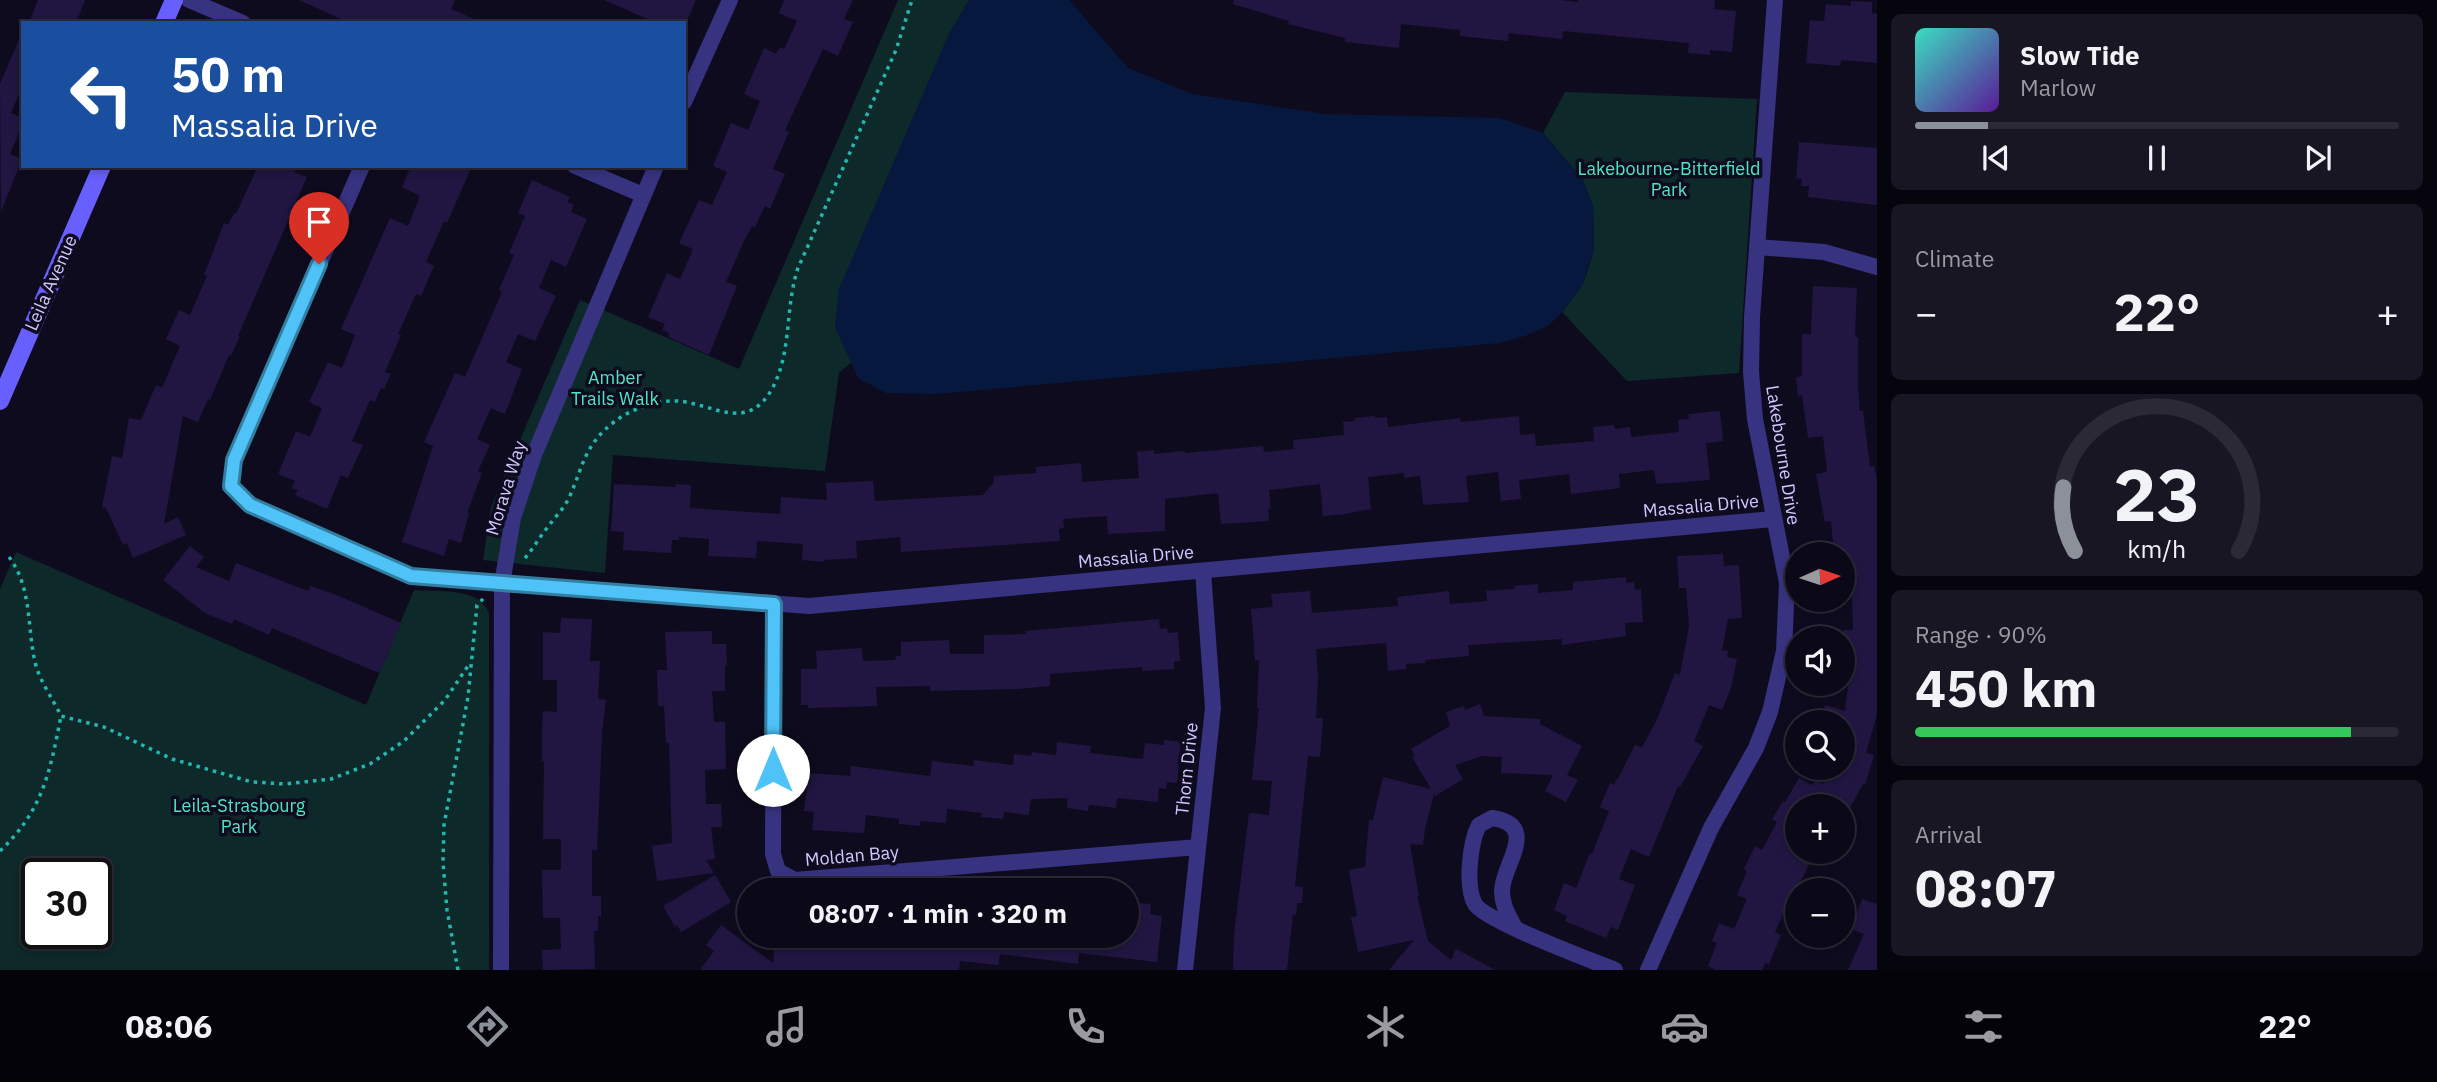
<!DOCTYPE html>
<meta charset="utf-8">
<style>
:root{--surface:#0b0817;--page:#191624;--text:#f1f3f6;--muted:#9a9aa1;--line:#2b2936;--accent:#8c9099}
body{margin:0;font-family:"IBM Plex Sans",sans-serif;background:var(--page);color:var(--text);height:100vh;display:flex;flex-direction:column;font-size:26px;white-space:nowrap}
*{box-sizing:border-box;margin:0}
p{font-size:23px;color:var(--muted)}
.icon{flex:none;width:38px;height:38px;fill:none;stroke:currentColor;stroke-width:2;stroke-linecap:round;stroke-linejoin:round}
.map{position:relative;flex:1;overflow:hidden}
.side{display:flex;flex-direction:column;gap:14px;padding:14px;background:#06040d;width:560px}
.side>*{flex:none}
.guide{position:absolute;left:21px;top:21px;width:665px;height:147px;border-radius:0px;box-shadow:0 4px 10px #0003,0 0 0 2px var(--line);background:#1a4fa0;color:#fff;overflow:hidden}
.needle{width:46px;rotate:87deg}
.tools{position:absolute;left:1785px;top:542px;display:grid;gap:14px}
.tools a{display:grid;place-items:center;width:70px;height:70px;border-radius:50%;background:var(--surface);box-shadow:0 4px 10px #0003,0 0 0 2px var(--line);font-size:35px}
.speed{position:absolute;left:21px;top:858px;display:flex;gap:14px;font-size:35px;font-weight:700;text-align:center}
.speed>*{display:grid;place-content:center;width:91px;height:91px;border-radius:50%;background:var(--surface);box-shadow:0 4px 10px #0003,0 0 0 2px var(--line);line-height:1}
.speed .limit{border:4px solid #111;border-radius:10px;background:#fff;color:#111}
.pin{position:absolute;display:grid;place-items:center;width:60px;height:60px;color:#fff;margin:-72px -30px;border-radius:50% 50% 50% 0;rotate:-45deg;box-shadow:0 0 7px #0007}
.pin .icon{rotate:45deg}
.me{position:absolute;width:77px;margin:-38px;rotate:0deg;stroke-linejoin:round;filter:drop-shadow(0 0 5px #0008)}
.turn{display:flex;align-items:center;gap:24px;height:147px;padding:0 35px;font-size:32px}
.turn .icon{width:91px;height:91px;stroke-width:2.5}
.turn b{display:block;font-size:49px;line-height:60px}
.big{font-size:52px;font-weight:800;line-height:1.1}
.side .card{flex:1;display:flex;flex-direction:column;justify-content:center;gap:10px;min-width:0;padding:0 24px;border-radius:10px;background:var(--page)}
.side .dial{align-items:center;gap:0}
.dial svg{height:182px;overflow:visible;fill:none;stroke:var(--line);stroke-width:7;stroke-linecap:round;text-anchor:middle}
.dial text{fill:var(--text);stroke:none}
.song{display:flex;align-items:center;gap:21px}
.cover{width:84px;height:84px;border-radius:10px;background:linear-gradient(135deg,hsl(170 70% 55%),hsl(270 70% 35%))}
.played{height:7px;border-radius:4px;background:linear-gradient(90deg,var(--accent) 15%,var(--line) 15%)}
.keys{display:flex;justify-content:space-around;direction:ltr}
.heat{display:flex;justify-content:space-between;align-items:center;font-size:38px;direction:ltr}
.charge{height:10px;border-radius:5px;background:linear-gradient(90deg,#34c759 90%,var(--line) 0)}
.trip{position:absolute;left:737px;top:878px;width:402px;height:70px;border-radius:35px;background:var(--surface);box-shadow:0 4px 10px #0003,0 0 0 2px var(--line);font-weight:800;line-height:70px;text-align:center}
.dock{display:flex;height:112px;justify-content:space-around;align-items:center;background:#040309;color:var(--muted)}
.dock .icon{width:49px;height:49px}
.dock .on{color:var(--accent)}
.dock b{font-size:32px;color:var(--text)}
main{display:flex;flex:1;min-height:0}
.map>svg:first-child{display:block}
.green{fill:#0d2929;fill-rule:evenodd}
.water{fill:#06183d}
.building{fill:#201641}
.lines{fill:none;stroke-linecap:round;stroke-linejoin:round}
.path{stroke:#25b6b1;stroke-width:3.5;stroke-dasharray:3.5 5;stroke-linecap:butt}
.street{stroke:#383381;stroke-width:16}
.secondary{stroke:#685fff;stroke-width:18}
.route-casing{stroke:#337fa1;stroke-width:18}
.route{stroke:#4fc3f7;stroke-width:12}
.labels{text-anchor:middle;stroke-width:7;stroke-linejoin:round;paint-order:stroke}
.park-label{font-size:18px;fill:#4ee6c4;stroke:#0f0b1f}
.street-label{font-size:18px;fill:#d0c8ff;stroke:#0f0b1f}
</style>
<main>
<div class="map">
<svg width="1877" height="970" viewBox="0 0 1877 970">
<rect width="100%" height="100%" fill="#0f0b1f"/>
<path class="green" d="M898 0H969L948 36 835 327 852 362 839 373 825 471 613 455 605 573 483 560 491 507 580 300 739 369Z
M1565 92 1757 99 1739 373 1627 381 1562 312 1583 284 1591 260 1594 248 1593 207 1583 180 1543 133Z
M16 552 366 705 414 590C437 592 480 587 489 613V970H0V589ZM37 873H96V933H37Z"/>
<path class="water" d="M969 0H1069L1128 68 1192 94 1325 114 1500 118 1543 133 1583 180 1593 207 1594 248 1583 284 1562 312 1549 325 1525 336 1499 343 937 394 886 393 858 378 835 327 839 289 948 36Z"/>
<path class="building" d="M38 0H85L76 23H29Z
M299 0H455L451 9 484 23H350Z
M604 0H696L686 23H657Z
M784 0H853L844 19 853 22 838 56 823 49 785 130 789 132 773 169 785 174 770 209 765 206 755 227 752 226 744 241 726 282 737 286 709 355 668 337 669 333 662 330 665 324 648 317 667 273 680 279 693 249 679 243 699 200 712 205 727 172 713 166 731 123 748 130 760 101 744 94 764 48 776 54 780 47 784 49 797 21 779 13Z
M1234 0H1560L1578 2V0H1715L1714 9 1736 11 1732 52 1710 50V55L1688 53 1689 43 1563 31 1562 39 1509 33 1508 41 1460 36V30L1401 24 1399 48 1345 42V38L1288 24 1289 21 1233 4Z
M1851 1 1872 2V13L1877 14V63L1841 60 1840 66 1806 63 1810 20 1824 21 1826 4 1851 6Z
M23 30V84L11 113 23 118V123L10 154 22 159 1 212 0 84Z
M1799 142 1877 148V205L1808 197 1809 186H1801L1802 179 1796 178Z
M258 166H297L294 172 307 177 238 336H240L231 356 229 355 210 400 208 399 198 422 183 416 164 524 178 517 186 535 133 558 127 543 123 545 106 508 102 507 112 456 122 458 129 418 141 420 156 385 162 388 180 346 166 339 179 310 190 315 207 276 204 275 224 223 228 225 234 213 236 214Z
M411 166H472L447 223 444 221 426 262 434 266 421 296 416 294 398 334 401 335 385 372 391 374 384 389 381 388 375 402 370 400 352 441 363 445 348 478 341 475 327 509 295 495 298 490 292 488 295 481 278 474 296 431 310 437 322 408 309 402 328 362 342 368 355 335 341 329 390 218 408 226 420 196 402 187Z
M532 180 570 197 567 202 574 205 571 212 587 219 566 267 551 260 539 288 556 296 535 341 518 334 506 362 522 369 505 414 491 408 477 439 490 445 478 471 482 473 467 513H469L461 543 449 539 444 556 402 542 433 446 424 442 455 373 465 377 502 292 499 290 514 255 509 253 525 216 518 213Z
M1813 286 1857 288 1855 337H1858V384L1860 411H1863L1870 467 1874 466 1877 480V714L1866 753 1874 755 1865 785 1863 784 1843 820V807H1797V852H1815L1797 889 1795 888 1775 932 1781 935 1769 964 1765 963 1762 970H1716L1708 966 1717 943 1712 941 1719 923 1734 929 1747 899 1737 895 1747 871 1744 869 1755 846 1762 850 1777 822 1772 819 1783 801 1785 802 1799 778 1812 785 1816 780 1823 784 1832 768H1843V723H1820L1825 705 1845 711 1849 678 1843 677V630H1853L1852 597H1843V555H1834L1831 521 1825 522 1816 474 1827 472 1823 436 1808 438 1802 395 1798 396 1796 377 1802 376V334H1811Z
M1720 411 1723 441 1706 443 1710 480 1656 484 1654 470 1619 474 1620 488 1571 494 1569 474 1519 480 1521 499 1501 501 1498 472 1466 476 1469 502 1423 505 1420 476 1404 478V473L1368 477 1371 509 1345 514 1323 516 1320 484 1269 490 1271 509H1268L1269 521 1221 524 1218 493 1165 499V531L1108 534 1107 516 1063 519 1064 528 1059 529 1060 541 901 552 900 537 856 541 857 558 824 560V562L802 560 803 544 757 541 756 558 729 557 708 556 709 539 679 537V540H672L671 553 623 550 624 532 611 531 614 484 675 487 676 484 691 485 690 508 780 514 781 497 827 500 826 483 873 481 875 501 983 495 994 482V476L1036 473V467L1081 463 1082 482 1139 478 1137 452 1154 450V454L1185 451V453L1263 446 1264 452 1294 449 1293 440 1344 435 1343 422 1355 421V418L1375 416V418L1387 417 1388 427 1460 418 1461 422 1519 416 1520 435 1535 434 1536 446 1594 441 1593 427 1614 425 1615 429 1630 427 1631 437 1679 432 1678 420 1689 419 1688 414Z
M190 546 204 557 196 567 229 581 236 563 308 591 310 586 334 594 401 623 379 673 272 628 269 635 234 619 232 624 205 613 163 580Z
M1723 554 1724 566 1739 565 1742 618 1728 619 1722 650 1728 651 1727 657 1737 659 1731 688 1722 710 1709 705 1694 741 1703 746 1680 787 1678 786 1649 857 1631 849 1619 879 1635 885 1618 930 1611 927 1606 938 1565 921 1567 916 1554 910 1564 883 1576 888 1590 853 1592 854 1609 811 1600 807 1610 783 1614 785 1617 779H1618L1635 745 1642 748 1658 717 1675 673 1680 675 1689 626 1686 588H1679L1677 556Z
M1626 577V583L1634 582 1635 590 1641 589 1643 622 1625 623 1626 636 1562 645V639L1468 645 1469 656 1425 660V663L1406 664V669L1388 671 1386 643 1316 649 1318 678 1316 718H1323L1320 757 1308 756 1295 886 1303 887 1302 903H1297L1296 915 1293 914 1287 970H1233L1234 935 1249 813 1269 815 1272 781 1252 780 1259 708H1257L1259 660 1255 661 1251 609 1273 607 1271 594 1310 591 1312 613 1398 606 1397 597 1449 591 1450 604 1487 601 1486 591 1515 589 1514 586 1538 584V593L1573 590V582Z
M561 618 592 619 590 661H600L598 699 606 700 602 734 597 850H592V896H601V916H598V931H594L595 969 543 970 542 950 561 949 560 918H543L542 870H561V839H543L544 761H542V732L543 711 557 712V680H543V632L560 633Z
M1159 619 1160 629 1167 628 1168 633 1178 632 1180 661H1174V669L1143 671 1142 667 1050 674V686L1018 689 930 691V686L876 687 877 706 808 708V705H801V669H817L816 651 862 648 863 660 865 661 895 660 896 656H901V642L949 640 950 654H984V635L1026 634V631Z
M712 631V644H726L727 665H725V691H712L714 722H725L726 769 705 770 706 804H721L722 827H711L715 859 706 860 714 873 657 881 652 846 672 843 669 743H666L664 706H658L657 670H667L665 632Z
M1480 704 1484 716 1540 719V724L1582 746 1567 775 1578 780 1566 802 1545 791 1553 775 1501 773 1502 757 1482 756 1455 765 1463 779 1435 796 1434 794 1425 829 1423 845 1410 844 1419 896H1417L1428 941 1451 960 1456 949 1495 970H1389L1414 940 1358 952 1351 917 1357 916 1349 870 1365 867 1369 820H1373L1383 777 1431 789 1412 757 1415 756 1411 749 1450 726 1446 712 1464 706 1465 710Z
M1164 740 1181 742 1177 783 1167 782 1166 789 1159 788 1158 802 1117 798 1116 808 1089 805 1088 811 1067 808 1068 798 1031 799 1029 815 1004 812 1003 819 981 817 982 813 947 809 946 823 920 821V826L899 824V819L866 815 864 833 812 830 814 812 804 811 808 773 850 776 851 766 930 776 932 761 973 766 974 760 1013 765 1014 754 1031 756 1032 752 1056 755 1057 742 1091 746 1090 753 1143 759 1145 743 1164 745Z
M715 875 731 902 681 932 677 925 675 927 663 906Z
M1862 899 1877 904V970H1848L1864 934 1851 929Z
M1129 902 1151 904 1150 914 1162 916 1157 962 1079 953 1078 964 1000 954 998 965 960 961 959 970H700L714 951 706 945 721 925 773 963 775 940 803 944 804 937 846 942 847 939 859 941V936L928 938V936H1127Z"/>
<g class="lines">
<path class="path" d="M9 557C32 587 27 627 35 662 39 680 53 699 61 716L104 727 172 759 252 782 285 784 331 779 370 764 404 741 445 700 470 663
M525 558C533 549 539 538 547 528 554 518 563 510 569 498 583 467 584 445 614 422 631 409 656 400 678 401 714 404 748 434 773 387 792 351 785 306 798 268L896 50 912 0
M0 851C43 810 50 772 61 716
M458 970 447 910 443 862 444 825 468 697 477 605 484 598"/>
<path class="street" d="M189 0 243 23
M684 102 730 0
M362 166 234 460 231 486 250 505 411 576 809 606 1773 519
M575 166 643 195
M1757 247 1824 252 1877 267
M774 604 773 854 778 871 795 880 1198 847
M1515 928C1509 916 1502 906 1502 891 1502 865 1541 825 1492 818L1479 825C1470 842 1465 887 1475 904 1485 921 1591 960 1615 970
M501 970 502 584 513 518 534 455 656 166
M1185 970 1213 708 1203 571
M1648 970 1711 828 1756 748 1770 712 1784 651 1787 583 1755 419 1751 372 1752 317 1775 0"/>
<path class="secondary" d="M164 23 174 0
M0 401 102 166"/>
</g>
<g class="lines">
<g class="route-casing">
<path id="route" d="M319 264 234 460 231 486 250 505 411 576 774 604 773 770"/>
</g>
<use href="#route" class="route"/>
</g>
<g class="labels">
<g class="park-label">
<text x="1669" y="175">Lakebourne-Bitterfield<tspan x="1669" dy="21">Park</tspan></text>
<text x="615" y="384">Amber<tspan x="615" dy="21">Trails Walk</tspan></text>
<text x="239" y="812">Leila-Strasbourg<tspan x="239" dy="21">Park</tspan></text>
</g>
<g class="street-label">
<text transform="translate(51 283) rotate(-66)" y="6">Leila Avenue</text>
<text transform="translate(1783 455) rotate(81)" y="6">Lakebourne Drive</text>
<text transform="translate(506 488) rotate(-73)" y="6">Morava Way</text>
<text transform="translate(1701 506) rotate(-5)" y="6">Massalia Drive</text>
<text transform="translate(1136 557) rotate(-5)" y="6">Massalia Drive</text>
<text transform="translate(1187 769) rotate(-84)" y="6">Thorn Drive</text>
<text transform="translate(852 856) rotate(-5)" y="6">Moldan Bay</text>
</g>
</g>
</svg>
<div class="tools">
<a><svg class="needle" viewBox="-14 -14 28 28"><path d="M0-13l5 13h-10z" fill="#e53935"/><path d="M0 13l5-13h-10z" fill="#9a9aa1"/></svg></a>
<a><svg class="icon" aria-label="sound" viewBox="0 0 24 24"><path d="M4 9h4l5-4v14l-5-4H4zM17 9q2 3 0 6"/></svg></a>
<a><svg class="icon" aria-label="search" viewBox="0 0 24 24"><circle cx="10" cy="10" r="6"/><path d="M15 15l6 6"/></svg></a>
<a>+</a>
<a>−</a>
</div>
<div class="speed"><div class="limit">30</div></div>
<div class="pin" style="left:319px;top:264px;background:#d93025"><svg class="icon" aria-label="arrive" viewBox="0 0 24 24"><path d="M6 21V4h12l-3 4 3 4H6"/></svg></div>
<svg class="me" style="left:773px;top:770px" viewBox="-20 -20 40 40"><circle r="19" fill="#fff"/><path d="M0-13L10 11 0 6-10 11z" fill="#4fc3f7"/></svg>
<div class="trip">08:07 · 1 min · 320 m</div>
<div class="guide">
<div class="turn"><svg class="icon" aria-label="left" viewBox="0 0 24 24"><path d="M17 20v-9H6M10 6l-5 5 5 5"/></svg><div><b>50 m</b>Massalia Drive</div></div>
</div>
</div>
<section class="side">
<div class="card">
<div class="song"><i class="cover"></i><div><b>Slow Tide</b><p>Marlow</p></div></div>
<div class="played"></div>
<div class="keys"><svg class="icon" aria-label="previous" viewBox="0 0 24 24"><path d="M18 5L8 12l10 7zM5 5v14"/></svg><svg class="icon" aria-label="pause" viewBox="0 0 24 24"><path d="M8 5v14M16 5v14"/></svg><svg class="icon" aria-label="next" viewBox="0 0 24 24"><path d="M6 5l10 7-10 7zM19 5v14"/></svg></div>
</div>
<div class="card"><p>Climate</p>
<div class="heat"><a>−</a><b class="big">22°</b><a>+</a></div>
</div>
<div class="card dial"><svg viewBox="0 0 100 80">
<path d="M14 69A42 42 0 1 1 86 69"/>
<path d="M14 69A42 42 0 0 1 9 41" stroke="#8c9099"/>
<text x="50" y="56" font-size="32" font-weight="700">23</text>
<text x="50" y="72" font-size="11">km/h</text>
</svg></div>
<div class="card"><p>Range · 90%</p><b class="big">450 km</b><div class="charge"></div></div>
<div class="card"><p>Arrival</p><b class="big">08:07</b></div>
</section>
</main>
<nav class="dock">
<b>08:06</b>
<svg class="icon on" aria-label="directions" viewBox="0 0 24 24"><path d="M12 3l9 9-9 9-9-9zM9 14v-3h6M13 9l2 2-2 2"/></svg>
<svg class="icon" aria-label="music" viewBox="0 0 24 24"><path d="M9 18V5l10-2v13"/><circle cx="6" cy="18" r="3"/><circle cx="16" cy="16" r="3"/></svg>
<svg class="icon" aria-label="phone" viewBox="0 0 24 24"><path d="M5 4h4l2 5-3 2q2 4 5 5l2-3 5 2v4C11 20 4 13 5 4z"/></svg>
<svg class="icon" aria-label="climate" viewBox="0 0 24 24"><path d="M12 3v18M4 7l16 10M4 17L20 7"/></svg>
<svg class="icon" aria-label="car" viewBox="0 0 24 24"><path d="M5 17H2v-5l4-1 3-4h7l3 4 3 1v5h-3M9 17h6M6 11h13"/><circle cx="7" cy="17" r="2"/><circle cx="17" cy="17" r="2"/></svg>
<svg class="icon" aria-label="filters" viewBox="0 0 24 24"><path d="M4 7h16M4 17h16"/><circle cx="9" cy="7" r="2"/><circle cx="15" cy="17" r="2"/></svg>
<b>22°</b>
</nav>
